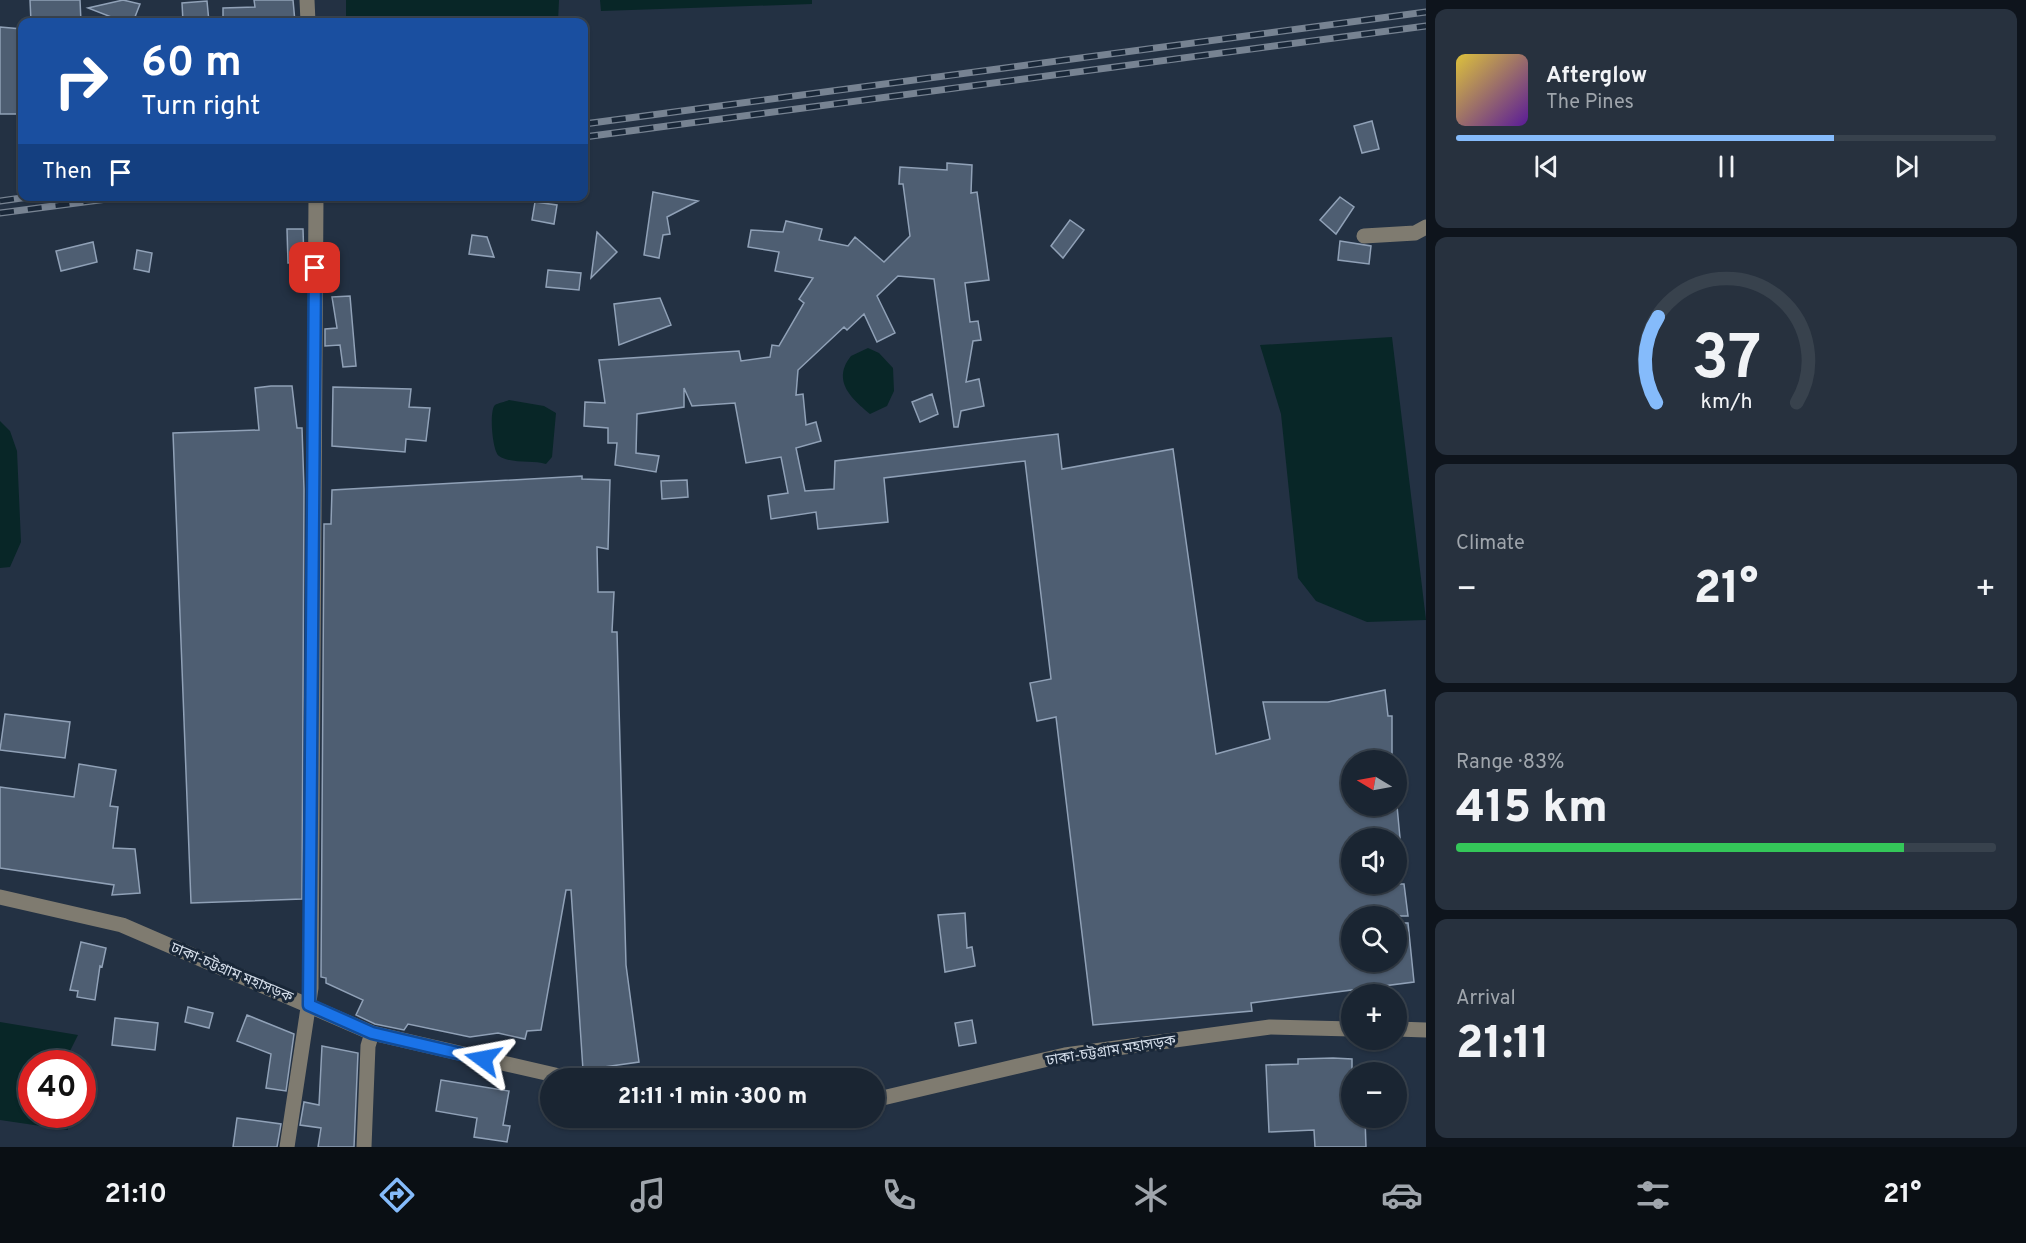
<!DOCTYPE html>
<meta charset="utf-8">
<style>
:root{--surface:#1a2532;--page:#27313e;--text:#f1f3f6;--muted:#9fa5ac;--line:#38424d;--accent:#85bbfb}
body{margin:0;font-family:Overpass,"Noto Sans Bengali",sans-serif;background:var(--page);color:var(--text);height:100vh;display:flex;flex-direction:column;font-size:22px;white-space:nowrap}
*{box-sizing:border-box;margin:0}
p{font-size:20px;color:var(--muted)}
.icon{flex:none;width:33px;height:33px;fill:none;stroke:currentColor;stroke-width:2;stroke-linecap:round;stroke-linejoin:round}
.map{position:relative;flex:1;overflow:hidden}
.sheet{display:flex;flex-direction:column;gap:9px;padding:9px;background:#0e141c;width:600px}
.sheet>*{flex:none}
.guide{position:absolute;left:18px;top:18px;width:570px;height:183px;border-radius:12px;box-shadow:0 2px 4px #0004,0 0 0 2px var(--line);background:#1a4fa0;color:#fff;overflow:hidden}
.needle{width:39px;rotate:280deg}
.buttons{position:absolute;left:1341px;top:750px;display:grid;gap:12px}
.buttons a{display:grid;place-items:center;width:66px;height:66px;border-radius:50%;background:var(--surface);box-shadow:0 2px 4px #0004,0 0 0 2px var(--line);font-size:30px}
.speed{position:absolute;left:18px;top:1050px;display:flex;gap:12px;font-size:30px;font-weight:700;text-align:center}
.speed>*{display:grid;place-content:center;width:78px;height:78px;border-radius:50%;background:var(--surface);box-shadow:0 2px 4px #0004,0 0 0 2px var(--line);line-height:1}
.speed .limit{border:9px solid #d22;background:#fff;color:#111}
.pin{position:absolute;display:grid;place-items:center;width:51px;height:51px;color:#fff;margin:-26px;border-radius:12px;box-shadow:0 3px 9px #0006}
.me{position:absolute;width:66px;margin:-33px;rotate:283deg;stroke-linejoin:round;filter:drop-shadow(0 0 4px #0008)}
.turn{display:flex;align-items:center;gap:21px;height:126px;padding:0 24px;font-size:27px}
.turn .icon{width:78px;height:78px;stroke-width:2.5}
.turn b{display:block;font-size:42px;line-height:51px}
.then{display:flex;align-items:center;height:57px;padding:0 24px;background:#0003;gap:12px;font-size:22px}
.big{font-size:45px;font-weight:800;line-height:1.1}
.sheet .tile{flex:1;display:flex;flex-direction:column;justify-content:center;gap:9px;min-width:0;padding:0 21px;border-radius:12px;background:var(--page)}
.sheet .dial{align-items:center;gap:0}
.dial svg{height:156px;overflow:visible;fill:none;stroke:var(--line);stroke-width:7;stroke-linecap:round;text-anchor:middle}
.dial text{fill:var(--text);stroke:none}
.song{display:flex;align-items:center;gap:18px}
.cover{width:72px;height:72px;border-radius:9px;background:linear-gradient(135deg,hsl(50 70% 55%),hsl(270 70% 35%))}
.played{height:6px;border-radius:3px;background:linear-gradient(90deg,var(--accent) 70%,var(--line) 70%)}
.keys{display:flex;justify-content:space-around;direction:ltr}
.heat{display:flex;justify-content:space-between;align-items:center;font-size:33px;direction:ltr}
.charge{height:9px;border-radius:4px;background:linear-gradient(90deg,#34c759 83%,var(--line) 0)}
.trip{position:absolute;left:540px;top:1068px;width:345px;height:60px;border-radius:30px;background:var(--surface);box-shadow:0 2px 4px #0004,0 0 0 2px var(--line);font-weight:800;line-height:60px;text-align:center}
.menu{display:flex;height:96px;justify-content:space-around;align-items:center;background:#0a0f14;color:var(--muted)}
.menu .icon{width:42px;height:42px}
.menu .active{color:var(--accent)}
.menu b{font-size:27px;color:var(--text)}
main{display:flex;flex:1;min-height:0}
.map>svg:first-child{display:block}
.water{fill:#082627}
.building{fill:#4e5e72;stroke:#90a1b7;stroke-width:1.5}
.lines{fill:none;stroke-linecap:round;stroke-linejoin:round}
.minor{stroke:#7f7b70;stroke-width:15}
.rail-casing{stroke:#778392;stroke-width:7}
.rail{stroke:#192738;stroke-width:4.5;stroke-dasharray:14;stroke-linecap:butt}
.route-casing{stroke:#114b97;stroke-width:15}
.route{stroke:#1a73e8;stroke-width:10}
.labels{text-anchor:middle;stroke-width:6;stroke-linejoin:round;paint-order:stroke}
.street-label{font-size:15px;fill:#d3dce8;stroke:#192738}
</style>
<main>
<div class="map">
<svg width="1426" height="1147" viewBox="0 0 1426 1147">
<rect width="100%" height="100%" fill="#233143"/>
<path class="water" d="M346 0H559L558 22H346Z
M600 0H812V4L601 11Z
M1392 337 1426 620 1367 622 1316 601 1298 578 1281 414 1260 345Z
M868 348 879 353 893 368 894 391 887 406 870 414C852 399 831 381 851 356Z
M509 400 544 406 556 413 552 457 546 464C533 460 510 464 499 456 492 451 489 410 495 405 498 403 505 402 509 400Z
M0 421 10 431 17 451 21 542 10 567 0 568Z
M0 1022 78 1035 64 1063 32 1064V1114L66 1115 68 1130 0 1120Z"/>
<path class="building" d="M30 0H80L81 22H31Z
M123 0 140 4 133 22H124L88 8Z
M254 0H293L295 22H223V8L255 7Z
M207 1 209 22H183L182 3Z
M0 27 22 29 20 114H0Z
M1372 121 1379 149 1362 153 1354 126Z
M947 163 972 165 971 193 977 192 989 280 965 283 970 322 978 321 981 340 973 341 966 382 979 379 984 406 961 411 958 427H954L934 279 898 276 877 296 895 333 877 342 864 314 847 330 844 327 798 370 796 395 803 394 806 425 816 422 821 441 796 448 805 491 834 489 835 461 1058 434 1062 469 1173 449 1216 754 1270 739 1263 702H1328L1385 690 1388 716H1392V760H1352V806H1397L1400 838H1352V884H1404L1408 916H1352V962H1396V923H1408L1414 982 1251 1003 1252 1011 1093 1025 1056 717 1037 721 1030 683 1051 679 1025 461 884 478 888 522 818 529 816 512 771 519 768 496 788 493 781 457 746 463 735 403 692 406 684 388V407L637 414 636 453 659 456 656 472 615 465 617 443H608V428L584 426 585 402 605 403 599 360 739 351 741 361 770 357 772 345 779 346 804 303 799 299 813 278 775 271 779 252 748 247 751 230 783 232 786 221 822 229 819 240 848 246 855 237 884 262 910 236 903 184H899L900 167 947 170Z
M653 192 698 201 667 217 670 234 663 235 659 258 644 255Z
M1340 197 1354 207 1336 234 1320 220Z
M535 202 557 205 554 224 532 220Z
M1070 220 1084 230 1063 258 1051 246Z
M287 229H303L304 262 288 263Z
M597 232 617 252 591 278Z
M472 235 487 237 494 257 469 254Z
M1340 241 1371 246 1369 264 1338 260Z
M93 242 97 262 61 271 56 251Z
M137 250 152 253 149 272 134 269Z
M548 270 581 273 579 290 546 287Z
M350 296 356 366 343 367 340 345 325 346V329L337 328 332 297Z
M660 298 671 325 619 345 614 304Z
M271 386H292L297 428H302L304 489 302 899 191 903 173 433 259 430 255 388Z
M333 387 411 389 409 407 430 408 426 441 406 439 405 452 332 446Z
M932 394 938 414 920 422 912 402Z
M582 476V479L610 480 608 549 597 547 598 592H614L612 632H617L626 965 639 1062 583 1070 571 890H566L541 1030 527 1031 525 1039 498 1033 470 1037 408 1024 404 1030 375 1024 356 1015 363 1000 326 983V978L321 977 324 524H331L332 490Z
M687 480 688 497 662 499 661 481Z
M5 714 70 722 65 758 0 750Z
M79 764 116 770 110 806 118 807 113 848 135 849 140 893 112 895 114 885 0 868V787L74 797Z
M965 913 967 948 972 947 975 966 945 972 938 915Z
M81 942 106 948 102 967 100 966 95 1000 77 997 78 991 70 990Z
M188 1007 213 1013 209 1028 185 1022Z
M247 1015 294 1034 286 1091 266 1088 271 1054 237 1041Z
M115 1018 158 1023 155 1050 112 1045Z
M972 1020 976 1043 959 1046 955 1023Z
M322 1046 358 1053 354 1147H318L321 1128 300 1125 304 1102 319 1105Z
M1333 1058 1352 1059V1118H1365L1366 1147H1315L1314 1130 1269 1132 1266 1065 1298 1064V1059Z
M441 1080 509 1091 503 1125 510 1126 507 1142 474 1137 477 1118 436 1111Z
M237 1118 281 1124 277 1147H233Z"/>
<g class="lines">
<path class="minor" d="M307 0 308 22
M1364 236 1415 233 1426 227
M0 897 122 925 372 1033 568 1078
M1396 1029 1426 1030
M874 1100 1065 1055 1270 1027 1352 1029
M777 1118H784
M287 1147 311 988 316 196
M364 1147 368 1046 372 1033"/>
<g class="rail-casing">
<path id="rail" d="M584 124 1426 12
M584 137 1426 26
M0 201 36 196
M0 213 130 196"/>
</g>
<use href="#rail" class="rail"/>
</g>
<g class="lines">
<g class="route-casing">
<path id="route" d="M315 268 309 1005 372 1033 483 1059"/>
</g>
<use href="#route" class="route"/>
</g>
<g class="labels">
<g class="street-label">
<text transform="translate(232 972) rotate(23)" y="5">ঢাকা-চট্টগ্রাম মহাসড়ক</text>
<text transform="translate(1111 1050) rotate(-9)" y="5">ঢাকা-চট্টগ্রাম মহাসড়ক</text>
</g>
</g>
</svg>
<div class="buttons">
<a><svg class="needle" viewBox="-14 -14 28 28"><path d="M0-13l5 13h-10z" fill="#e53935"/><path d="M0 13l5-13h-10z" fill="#9fa5ac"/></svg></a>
<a><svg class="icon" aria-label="sound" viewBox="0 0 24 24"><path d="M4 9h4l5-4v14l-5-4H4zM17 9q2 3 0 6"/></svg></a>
<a><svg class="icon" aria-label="search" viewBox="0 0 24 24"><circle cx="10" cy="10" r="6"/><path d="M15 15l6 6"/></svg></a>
<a>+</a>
<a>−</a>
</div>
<div class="speed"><div class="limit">40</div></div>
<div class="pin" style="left:315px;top:268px;background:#d93025"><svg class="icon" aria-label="arrive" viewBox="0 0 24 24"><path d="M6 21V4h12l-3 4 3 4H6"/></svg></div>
<svg class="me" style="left:483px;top:1059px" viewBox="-20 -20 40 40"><path d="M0-17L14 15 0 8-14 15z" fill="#1a73e8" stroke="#fff" stroke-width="4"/></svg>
<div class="trip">21:11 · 1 min · 300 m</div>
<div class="guide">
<div class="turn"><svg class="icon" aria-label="right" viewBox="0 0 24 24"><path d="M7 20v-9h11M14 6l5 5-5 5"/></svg><div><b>60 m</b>Turn right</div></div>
<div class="then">Then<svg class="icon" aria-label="arrive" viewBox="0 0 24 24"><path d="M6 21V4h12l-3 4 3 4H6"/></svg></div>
</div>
</div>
<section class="sheet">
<div class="tile">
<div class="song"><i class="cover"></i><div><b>Afterglow</b><p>The Pines</p></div></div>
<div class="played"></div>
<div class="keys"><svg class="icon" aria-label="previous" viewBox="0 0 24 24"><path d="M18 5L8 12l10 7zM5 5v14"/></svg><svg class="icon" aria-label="pause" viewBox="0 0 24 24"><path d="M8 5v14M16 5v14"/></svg><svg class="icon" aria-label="next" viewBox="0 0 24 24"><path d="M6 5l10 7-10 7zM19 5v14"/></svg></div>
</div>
<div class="tile dial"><svg viewBox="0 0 100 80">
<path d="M14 69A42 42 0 1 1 86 69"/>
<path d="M14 69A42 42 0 0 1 15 25" stroke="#85bbfb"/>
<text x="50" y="56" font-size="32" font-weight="700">37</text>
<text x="50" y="72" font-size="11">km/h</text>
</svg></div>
<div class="tile"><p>Climate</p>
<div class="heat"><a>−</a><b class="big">21°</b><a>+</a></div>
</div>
<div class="tile"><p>Range · 83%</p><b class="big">415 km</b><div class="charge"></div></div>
<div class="tile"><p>Arrival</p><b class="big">21:11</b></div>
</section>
</main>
<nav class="menu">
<b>21:10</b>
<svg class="icon active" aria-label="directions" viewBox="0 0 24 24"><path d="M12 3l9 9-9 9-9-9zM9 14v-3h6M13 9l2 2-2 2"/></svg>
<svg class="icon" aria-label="music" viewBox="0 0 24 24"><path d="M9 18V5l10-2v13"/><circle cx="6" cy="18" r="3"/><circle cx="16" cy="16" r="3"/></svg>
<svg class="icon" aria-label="phone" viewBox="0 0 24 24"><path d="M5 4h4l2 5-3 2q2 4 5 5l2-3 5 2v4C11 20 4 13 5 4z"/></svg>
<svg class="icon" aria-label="climate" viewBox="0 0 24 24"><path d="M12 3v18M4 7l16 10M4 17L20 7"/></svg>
<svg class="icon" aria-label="car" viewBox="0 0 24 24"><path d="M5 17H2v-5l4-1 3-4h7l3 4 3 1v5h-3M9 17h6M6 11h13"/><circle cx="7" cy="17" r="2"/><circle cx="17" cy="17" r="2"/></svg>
<svg class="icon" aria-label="filters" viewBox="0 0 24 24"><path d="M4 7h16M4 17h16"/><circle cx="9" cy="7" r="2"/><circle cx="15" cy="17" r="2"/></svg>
<b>21°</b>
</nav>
